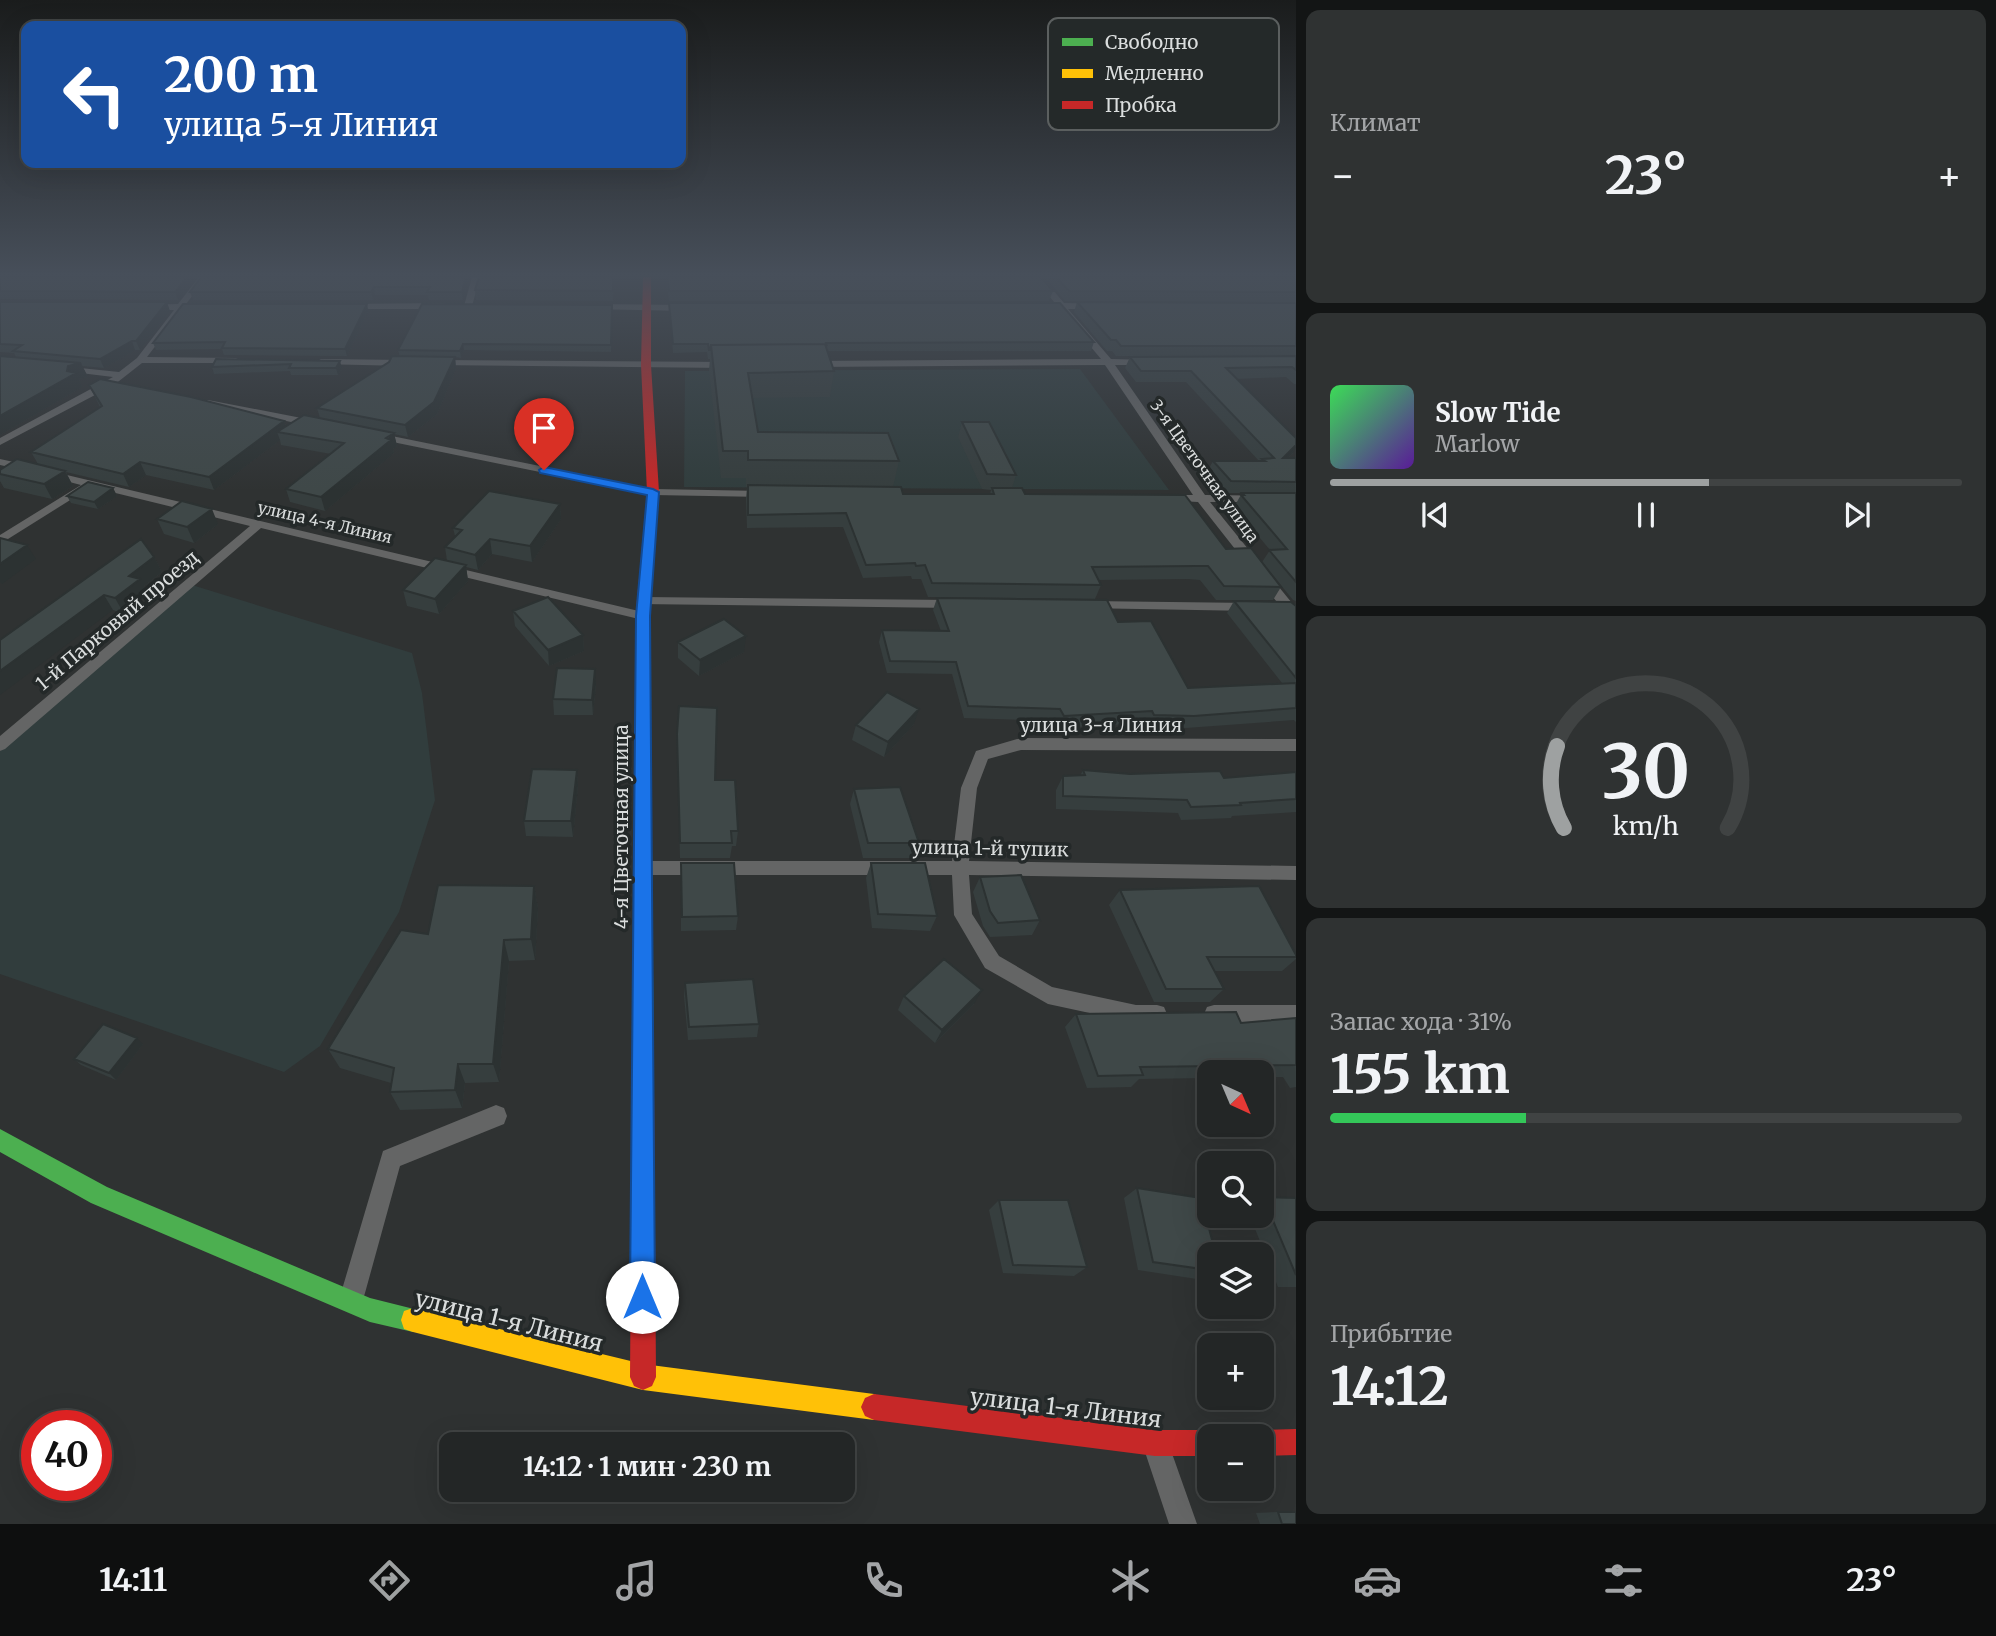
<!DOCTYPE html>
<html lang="ru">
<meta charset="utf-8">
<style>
:root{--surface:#232626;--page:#2f3232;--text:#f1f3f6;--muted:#a3a5a7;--line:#404343;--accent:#9ea1a1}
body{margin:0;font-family:Merriweather,serif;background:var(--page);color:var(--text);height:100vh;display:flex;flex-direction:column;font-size:26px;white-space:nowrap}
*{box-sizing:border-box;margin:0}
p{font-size:23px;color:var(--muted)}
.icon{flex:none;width:38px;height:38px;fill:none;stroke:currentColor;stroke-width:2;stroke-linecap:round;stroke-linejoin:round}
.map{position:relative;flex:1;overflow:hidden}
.details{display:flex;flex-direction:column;gap:10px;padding:10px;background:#131515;width:700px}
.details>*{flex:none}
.top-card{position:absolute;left:21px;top:21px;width:665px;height:147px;border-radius:14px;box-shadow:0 7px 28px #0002,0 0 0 2px var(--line);background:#1a4fa0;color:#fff;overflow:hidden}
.needle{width:46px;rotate:136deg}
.tools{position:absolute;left:1197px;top:1060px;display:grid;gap:14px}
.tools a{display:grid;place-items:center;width:77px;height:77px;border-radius:14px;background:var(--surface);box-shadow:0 7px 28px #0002,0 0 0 2px var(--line);font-size:35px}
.speed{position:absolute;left:21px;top:1410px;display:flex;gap:14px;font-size:35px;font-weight:700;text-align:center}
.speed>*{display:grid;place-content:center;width:91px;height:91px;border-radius:50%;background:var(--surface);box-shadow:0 7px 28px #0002,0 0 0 2px var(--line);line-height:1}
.speed .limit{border:10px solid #d22;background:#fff;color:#111}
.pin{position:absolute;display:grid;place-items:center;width:60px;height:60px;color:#fff;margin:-72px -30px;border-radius:50% 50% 50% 0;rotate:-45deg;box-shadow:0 0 7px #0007}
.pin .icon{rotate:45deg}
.me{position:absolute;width:77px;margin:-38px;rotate:0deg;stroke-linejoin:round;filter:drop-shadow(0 0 5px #0008)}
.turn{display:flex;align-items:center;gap:24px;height:147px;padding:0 28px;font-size:32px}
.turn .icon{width:91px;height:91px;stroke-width:2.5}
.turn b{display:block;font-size:49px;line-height:60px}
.big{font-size:52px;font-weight:700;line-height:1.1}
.details .widget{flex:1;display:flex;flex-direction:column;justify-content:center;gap:10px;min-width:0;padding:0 24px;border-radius:14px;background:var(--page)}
.details .dial{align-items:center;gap:0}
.dial svg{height:182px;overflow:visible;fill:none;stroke:var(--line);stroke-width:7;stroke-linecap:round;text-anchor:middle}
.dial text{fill:var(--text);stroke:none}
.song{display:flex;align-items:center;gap:21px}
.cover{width:84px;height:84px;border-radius:10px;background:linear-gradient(135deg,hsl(130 70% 55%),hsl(270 70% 35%))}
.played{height:7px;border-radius:4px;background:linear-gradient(90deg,var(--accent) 60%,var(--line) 60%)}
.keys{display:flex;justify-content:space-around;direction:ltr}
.heat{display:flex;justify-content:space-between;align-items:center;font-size:38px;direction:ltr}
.charge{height:10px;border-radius:5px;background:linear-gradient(90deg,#34c759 31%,var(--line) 0)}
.trip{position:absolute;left:439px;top:1432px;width:416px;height:70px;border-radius:14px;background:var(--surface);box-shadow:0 7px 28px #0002,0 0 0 2px var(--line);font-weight:700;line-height:70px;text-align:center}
.dock{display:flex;height:112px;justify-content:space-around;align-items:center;background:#0e0f0f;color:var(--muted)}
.dock .icon{width:49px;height:49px}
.dock .selected{color:var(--accent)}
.dock b{font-size:32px;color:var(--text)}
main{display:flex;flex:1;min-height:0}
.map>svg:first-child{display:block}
.built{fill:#313d3d}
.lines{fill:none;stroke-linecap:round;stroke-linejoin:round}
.lane{fill:#646565;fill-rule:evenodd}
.fast{fill:#4caf50;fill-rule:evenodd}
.slow{fill:#ffc107;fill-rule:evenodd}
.jam{fill:#c62828;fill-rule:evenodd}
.wall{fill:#363e3e}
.shaded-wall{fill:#2c3232}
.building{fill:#3f4848;stroke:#2c3232;stroke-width:2}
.route{fill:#1a73e8;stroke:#114b97;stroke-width:2}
.labels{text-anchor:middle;stroke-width:7;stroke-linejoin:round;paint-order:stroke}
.far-street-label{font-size:16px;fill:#dadddd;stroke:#242929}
.street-label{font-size:19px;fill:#dadddd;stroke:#242929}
.near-street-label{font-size:23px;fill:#dadddd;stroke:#242929}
.key{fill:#242929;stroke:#5b5f5f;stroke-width:2}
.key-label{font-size:19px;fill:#dadddd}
</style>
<main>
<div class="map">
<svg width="1296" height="1524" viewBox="0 0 1296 1524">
<rect width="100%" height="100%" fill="#2f3232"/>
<path class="built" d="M1080 369 1169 490 684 487 685 371Z
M192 585 412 653 422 693 435 800 399 912 320 1046 284 1072 0 974V751Z"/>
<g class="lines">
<path class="lane" d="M199 277H207L186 304H202L206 307 202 310H183L147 357 236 358 241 361 239 363H142L114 385 0 445V438L113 377 64 371 61 370V366L119 372 137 358 174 310H147L144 309V305L178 304Z
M472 277H480L472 306 468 309 464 306Z
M1033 277H1042L1064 303 1101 304 1102 306 1098 309H1068L1111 359 1152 360 1154 362 1149 365H1115L1205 495 1296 496V502H1210L1296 608V621L1291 620 1198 502 1161 500V496L1165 495H1193L1105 365 811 367 806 364 811 361 1101 359 1059 309 1040 308V304L1055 303Z
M346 304 443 303 447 306 443 309H343L342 307Z
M591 304 688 305 692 308 688 311 588 309 587 307Z
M321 359 407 360 412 363 407 366 318 364 316 362Z
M437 360 729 362 734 365 729 368 434 365 432 363Z
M208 400 317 421 322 424 317 427 204 405 203 403Z
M377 433 653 489 769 491 775 494 769 497 653 495 373 438 372 436Z
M0 459 32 466 34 468 28 471 0 465Z
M50 471 643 612 650 616 643 620 261 528 5 749 0 751V736L250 526 91 487 0 544V535L81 485 46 476 44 474Z
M643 597 954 600 961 604 954 608 638 604V598Z
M1088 601 1252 603 1259 607 1252 611 1083 608 1081 605Z
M1021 738 1296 739V751L1021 750 988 759 977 788 969 861 1296 866V880L969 875 972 914 999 956 1052 987 1136 1005H1157L1164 1007 1167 1014 1164 1021 1157 1023H1136L1048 1004 985 968 954 915 952 875H644L638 873 635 868 638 863 644 861H952L961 788 976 751Z
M1214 1005H1296V1023H1214L1207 1021 1204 1014 1207 1007Z
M496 1105 504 1108 507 1116 504 1124 400 1166 365 1293 362 1302 353 1305 344 1302 341 1293 383 1151Z
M1159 1442 1169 1445 1197 1524H1169L1146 1455 1149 1445Z"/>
<path class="fast" d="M643 606 650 610 654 1091 650 1098 643 1101 636 1098 632 1091 636 610Z
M0 1129 107 1187 370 1298 422 1311 425 1320 422 1329 413 1332 370 1322 91 1203 0 1152Z"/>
<path class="slow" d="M413 1308 643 1364 874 1394 883 1398 887 1407 883 1416 874 1420 643 1390 413 1332 404 1329 401 1320 404 1311Z"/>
<path class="jam" d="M643 277H651V365L659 492 650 610 643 614 636 610 647 492 641 365Z
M643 1081 650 1084 654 1091 656 1377 652 1386 643 1390 634 1386 630 1377 632 1091 636 1084Z
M874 1394 1155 1430H1209L1220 1437H1209V1456H1155L874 1420 865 1416 861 1407 865 1398Z
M1296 1429V1455L1262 1456V1437H1251L1262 1430Z"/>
</g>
<path class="wall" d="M0 277H197L178 300 0 299Z
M479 277H614L613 301 476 300 475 290Z
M666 277H1041L1053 291 1049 301H669Z
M1045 277H1296V302L1065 301Z
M467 278 468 283 463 300H429L428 295H375L373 300H193L190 292Z
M0 302 170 311 140 350H135L104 368 82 366 88 377 79 379 82 387 0 435V356L16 357 14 353 0 352Z
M1077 302 1296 303V384H1294L1286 377 1236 379 1293 453 1288 458H1296V601L1293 600 1262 562 1270 550 1234 507 1242 493H1245H1225L1207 472 1213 461H1259L1186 382H1136L1125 368 1130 357 1275 356H1116L1112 351H1107L1074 312Z
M669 303 1094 342 1091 351H828L834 371 830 397 752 398 758 432 899 461 893 487 903 494H990L991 490 982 489 958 437 962 422 1016 475 1012 488 1025 494 1226 549 1281 587 1273 600H1216L1200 580 1188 579 1099 580 1101 585 1095 599 928 597 921 579H912L911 576 863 578 843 527 747 528 746 499 747 487H746V478H721L709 370 710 359H708L707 352 673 353Z
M367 304 368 311 347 356 224 355 222 349 156 350 153 343Z
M612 305 611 352 464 350 461 358 455 357 456 369 437 414 408 437 394 434 397 446 393 449 394 453 325 511 290 502 286 489 331 454 281 445 280 440 214 490 146 475 129 487 66 472 73 486 52 499 4 488 0 481V470L38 464 31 452 100 407 89 385 284 421 286 426 320 418 317 408 400 357 398 350Z
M216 359 342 368 338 375H291L290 371 214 374 212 367Z
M113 488 117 496 98 509 71 503 67 496Z
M560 504 561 519 532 562 492 554 478 570 466 567 468 581 439 614 407 606 403 590 447 561 445 547 455 536 453 528Z
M157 519 218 524 194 543 164 534Z
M154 557 162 572 144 586 148 594 124 614 113 610 0 640Z
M937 598 1118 622 1188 688 1282 683 1227 613 1234 601 1296 606V722L1294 720 1186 728 1146 727 1144 723 1058 728 1055 721 964 718 952 674 887 673 879 642 882 630 941 631 933 610Z
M513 611 583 635 584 651 549 666 515 626Z
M678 642 744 652 699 676 678 658Z
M596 684 593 715H554L553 699Z
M914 724 884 757 852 740 856 725Z
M677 734 715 780 738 831 736 846H732L730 858H680Z
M577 770 578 785 573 837 526 836 524 821Z
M1083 770 1130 774 1224 778 1296 772V812L1232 816 1231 818 1181 820 1178 813 1056 809V790L1063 776H1080Z
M854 789 919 843 913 858H863L850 804Z
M681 863 738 916 736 930 681 931Z
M871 863 937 916 930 931 872 928 866 878Z
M980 877 1040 920 1032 935 990 937 983 926 973 892Z
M534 886 538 908 535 960 509 961 499 1082 465 1083 462 1108 400 1110 390 1092 391 1083 340 1068 328 1049 428 934Z
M1120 890 1296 955V959L1282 971H1214L1224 989 1210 1002H1154L1109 905Z
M685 983 759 1024 757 1037 688 1040 684 996Z
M904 996 974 1004 935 1043 898 1010Z
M1076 1014 1241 1023 1296 1018V1087L1290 1088 1283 1077H1262V1073H1209V1078L1139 1079 1131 1087 1087 1088 1065 1027Z
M143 1044 116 1080 81 1065 74 1059Z
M1137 1188 1209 1255V1277L1203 1280 1138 1270 1124 1198Z
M1262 1197 1296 1198V1287H1278L1250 1216H1262Z
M999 1200 1087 1267 1074 1276 1003 1273 989 1210Z
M1278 1512 1296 1524H1260L1256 1513Z"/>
<path class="shaded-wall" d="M187 277H197L178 300 175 292Z
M462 277H467L468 283 463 300 462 292Z
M374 287 375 295 373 300 371 292Z
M167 302 170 311 140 350 136 341Z
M367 304 368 311 347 356 345 349Z
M132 341 135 350 104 368 100 359Z
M463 344 464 350 461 358 460 351Z
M455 357 456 369 437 414 408 437 405 425Z
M340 361 342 368 338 375 336 368Z
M81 363 88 377 79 379 82 387 0 435V416L67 371 68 366Z
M284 421 289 434 277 432 280 440 214 490 209 477Z
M394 433 397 446 393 449 394 453 325 511 321 497Z
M1296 445V447L1293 453 1276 470 1283 458Z
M140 462 146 475 129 487 123 474Z
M65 471 73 486 52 499 44 484Z
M113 488 117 496 98 509 94 502Z
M560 504 561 519 532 562 530 546Z
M212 509 218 524 194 543 187 527Z
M490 539 492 554 478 570 475 555Z
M27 545 36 559 2 584 0 582V564Z
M154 557 162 572 144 586 148 594 124 614 115 598 129 576Z
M466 565 468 581 439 614 435 599Z
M104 595 113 610 0 695V671Z
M583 635 584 651 549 666 548 650Z
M746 636 744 652 699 676 700 660Z
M595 669 596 684 593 715 592 700Z
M919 709 914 724 884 757 888 742Z
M577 770 578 785 573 837 571 821Z
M534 886 538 908 535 960 531 939Z
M504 940 509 961 499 1082 493 1064Z
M982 990 974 1004 935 1043 942 1030Z
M137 1038 143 1044 116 1080 109 1073Z
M458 1064 465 1083 462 1108 455 1090Z"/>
<path class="building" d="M0 277H187L175 292 0 291Z
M201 277H466L462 292H427L430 287H374L371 292H190Z
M479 277H613V291L475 290Z
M667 277H1041L1053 291H669Z
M1056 277H1296V292L1069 291Z
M0 302H167L136 341H132L100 359 13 351 22 345 0 344Z
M1077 302 1296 303V346H1121L1116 340H1111Z
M669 303H1060L1094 342 826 343 827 346 825 344 711 345 710 350H709L708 344H673Z
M183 304H367L345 349 222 348 225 342 153 343Z
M422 304 612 305 611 345 463 344 460 351 398 350Z
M825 344 834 371 748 373 758 432 888 433 899 461 748 460V451H723L711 345Z
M0 356 81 363 68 366 67 371 76 373 0 416Z
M392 356 455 357 434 402 405 425 317 408 389 362Z
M1296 356V370L1292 367 1226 368 1296 438V445L1283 458H1296V482L1231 481 1213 461H1265L1262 459 1274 458 1191 371H1141L1130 357Z
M216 359 340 361 336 368H289L291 364 212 367Z
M100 379 191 397 284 421 209 477 140 462 123 474 31 452 102 406 89 385Z
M304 415 394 433 386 438 391 440 321 497 286 489 344 443 277 432Z
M962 422H989L1016 475 987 474Z
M17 459 65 471 44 484 0 474V470Z
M88 482 113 488 94 502 67 496Z
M748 485 901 487 903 494H994L992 488H1022L1025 494 1185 495 1226 549 1251 548 1281 587 1224 586 1208 566H1195L1092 567 1101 585 932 583 925 565 916 566 915 563 866 565 846 513 748 515Z
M489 491 560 504 530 546 490 539 475 555 445 547 462 530 453 528Z
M1242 493H1296V582L1269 550 1287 549 1241 495H1244Z
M182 501 212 509 187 527 157 519Z
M0 538 27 545 0 564Z
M141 539 154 557 129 576 140 579 115 598 104 595 0 671V640Z
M435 558 466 565 435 599 403 590Z
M548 597 583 635 548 650 513 611Z
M937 598 1107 600 1118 622 1151 621 1188 688 1296 683V708L1194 716 1154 715 1152 711 1064 716 1060 709 968 706 956 662 890 661 882 630 949 631Z
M1234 601 1291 602 1296 606V678Z
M724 619 746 636 700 660 678 642Z
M557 668 595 669 592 700 553 699Z
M887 692 919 709 888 742 856 725Z
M679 706 717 708 715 780H735L738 831H731L732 843H680L677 734Z
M532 769 577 770 571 821H524Z
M1083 770 1130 774 1220 771 1224 778 1296 772V799L1240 803 1241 805 1191 807 1187 800 1063 796V776L1085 775Z
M900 787 919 843H868L854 789Z
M681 863H734L738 916 682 917Z
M871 863H925L937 916 878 914Z
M1021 875 1040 920 998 923 990 911 980 877Z
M438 885 534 886 531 939 504 940 493 1064H458L455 1090 390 1092 394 1068 328 1049 401 930 428 934Z
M1259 886 1296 955V957H1207L1224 989H1166L1120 890Z
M944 959 982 990 942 1030 904 996Z
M753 979 759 1024 689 1027 685 983Z
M1236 1012 1241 1023 1296 1018V1065L1140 1067 1143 1075 1098 1076 1076 1014Z
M103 1024 137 1038 109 1073 74 1059Z
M1137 1188 1201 1198 1216 1255H1209V1270L1153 1262Z
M1263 1197 1296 1198V1275Z
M999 1200H1068L1087 1267 1013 1265Z
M1278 1512H1296V1524H1282Z"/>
<linearGradient id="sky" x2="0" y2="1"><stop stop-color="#1a1c1c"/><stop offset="0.56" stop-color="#474f5a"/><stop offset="1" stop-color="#474f5a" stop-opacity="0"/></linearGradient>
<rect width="1296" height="491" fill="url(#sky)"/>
<path class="route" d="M544 467 653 489 659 492 650 616 655 1297 651 1305 642 1309 634 1305 630 1297 636 616 647 495 540 473 539 470Z"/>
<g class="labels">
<g class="far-street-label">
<text transform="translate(1205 471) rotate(54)" y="6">3-я Цветочная улица</text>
<text transform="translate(325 522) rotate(13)" y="6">улица 4-я Линия</text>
</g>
<g class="street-label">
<text transform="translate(117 620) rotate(-40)" y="7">1-й Парковый проезд</text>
<text x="1101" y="732">улица 3-я Линия</text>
<text transform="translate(621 827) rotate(-90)" y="7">4-я Цветочная улица</text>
<text transform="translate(990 848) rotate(1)" y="7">улица 1-й тупик</text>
</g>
<g class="near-street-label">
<text transform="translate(509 1321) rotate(14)" y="8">улица 1-я Линия</text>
<text transform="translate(1066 1408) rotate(7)" y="8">улица 1-я Линия</text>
</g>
</g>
<rect x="1048" y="18" width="231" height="112" rx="10" class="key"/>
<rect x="1062" y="38" width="31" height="8" fill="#4caf50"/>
<rect x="1062" y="69" width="31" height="9" fill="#ffc107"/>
<rect x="1062" y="101" width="31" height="8" fill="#c62828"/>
<g class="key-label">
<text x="1105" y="49">Свободно</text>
<text x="1105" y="80">Медленно</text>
<text x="1105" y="112">Пробка</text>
</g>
</svg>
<div class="tools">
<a><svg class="needle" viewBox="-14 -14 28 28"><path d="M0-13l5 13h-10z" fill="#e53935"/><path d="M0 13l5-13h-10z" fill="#a3a5a7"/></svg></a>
<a><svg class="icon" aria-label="search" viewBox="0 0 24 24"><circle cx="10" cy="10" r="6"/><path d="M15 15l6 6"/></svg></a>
<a><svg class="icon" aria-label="layers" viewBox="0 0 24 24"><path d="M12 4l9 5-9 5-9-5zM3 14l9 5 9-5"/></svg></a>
<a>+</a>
<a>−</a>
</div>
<div class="speed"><div class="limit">40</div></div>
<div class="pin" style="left:544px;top:470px;background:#d93025"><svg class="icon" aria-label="arrive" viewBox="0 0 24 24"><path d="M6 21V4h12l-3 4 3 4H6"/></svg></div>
<svg class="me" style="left:642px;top:1297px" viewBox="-20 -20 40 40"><circle r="19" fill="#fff"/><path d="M0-13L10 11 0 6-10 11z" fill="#1a73e8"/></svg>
<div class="trip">14:12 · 1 мин · 230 m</div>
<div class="top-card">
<div class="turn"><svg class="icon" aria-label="left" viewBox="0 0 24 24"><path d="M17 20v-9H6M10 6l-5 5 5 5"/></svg><div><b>200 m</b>улица 5-я Линия</div></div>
</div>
</div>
<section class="details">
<div class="widget"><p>Климат</p>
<div class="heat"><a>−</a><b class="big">23°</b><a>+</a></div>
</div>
<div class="widget">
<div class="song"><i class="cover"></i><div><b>Slow Tide</b><p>Marlow</p></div></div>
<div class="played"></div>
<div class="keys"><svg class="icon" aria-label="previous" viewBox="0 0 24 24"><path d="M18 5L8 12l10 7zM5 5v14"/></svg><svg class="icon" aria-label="pause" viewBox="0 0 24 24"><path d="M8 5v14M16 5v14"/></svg><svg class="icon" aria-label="next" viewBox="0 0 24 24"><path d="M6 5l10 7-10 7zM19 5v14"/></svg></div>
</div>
<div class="widget dial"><svg viewBox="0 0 100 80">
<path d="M14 69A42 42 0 1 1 86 69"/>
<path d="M14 69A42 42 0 0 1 11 33" stroke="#9ea1a1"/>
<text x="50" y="56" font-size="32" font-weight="700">30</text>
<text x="50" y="72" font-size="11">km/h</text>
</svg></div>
<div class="widget"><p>Запас хода · 31%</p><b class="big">155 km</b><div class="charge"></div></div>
<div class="widget"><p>Прибытие</p><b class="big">14:12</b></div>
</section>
</main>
<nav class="dock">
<b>14:11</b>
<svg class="icon selected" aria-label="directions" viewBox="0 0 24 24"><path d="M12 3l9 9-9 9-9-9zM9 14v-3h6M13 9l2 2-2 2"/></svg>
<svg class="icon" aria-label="music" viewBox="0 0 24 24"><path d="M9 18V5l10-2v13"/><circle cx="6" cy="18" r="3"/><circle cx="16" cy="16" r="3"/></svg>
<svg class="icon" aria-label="phone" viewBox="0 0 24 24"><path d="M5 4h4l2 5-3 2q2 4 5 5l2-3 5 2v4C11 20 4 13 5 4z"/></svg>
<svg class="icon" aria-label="climate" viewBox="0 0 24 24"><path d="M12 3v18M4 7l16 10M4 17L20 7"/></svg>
<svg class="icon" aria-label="car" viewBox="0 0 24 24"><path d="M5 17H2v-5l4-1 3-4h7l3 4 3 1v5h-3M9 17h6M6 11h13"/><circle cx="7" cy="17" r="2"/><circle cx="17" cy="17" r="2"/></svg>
<svg class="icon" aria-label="filters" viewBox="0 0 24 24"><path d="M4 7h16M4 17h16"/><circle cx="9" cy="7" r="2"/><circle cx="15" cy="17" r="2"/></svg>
<b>23°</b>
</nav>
